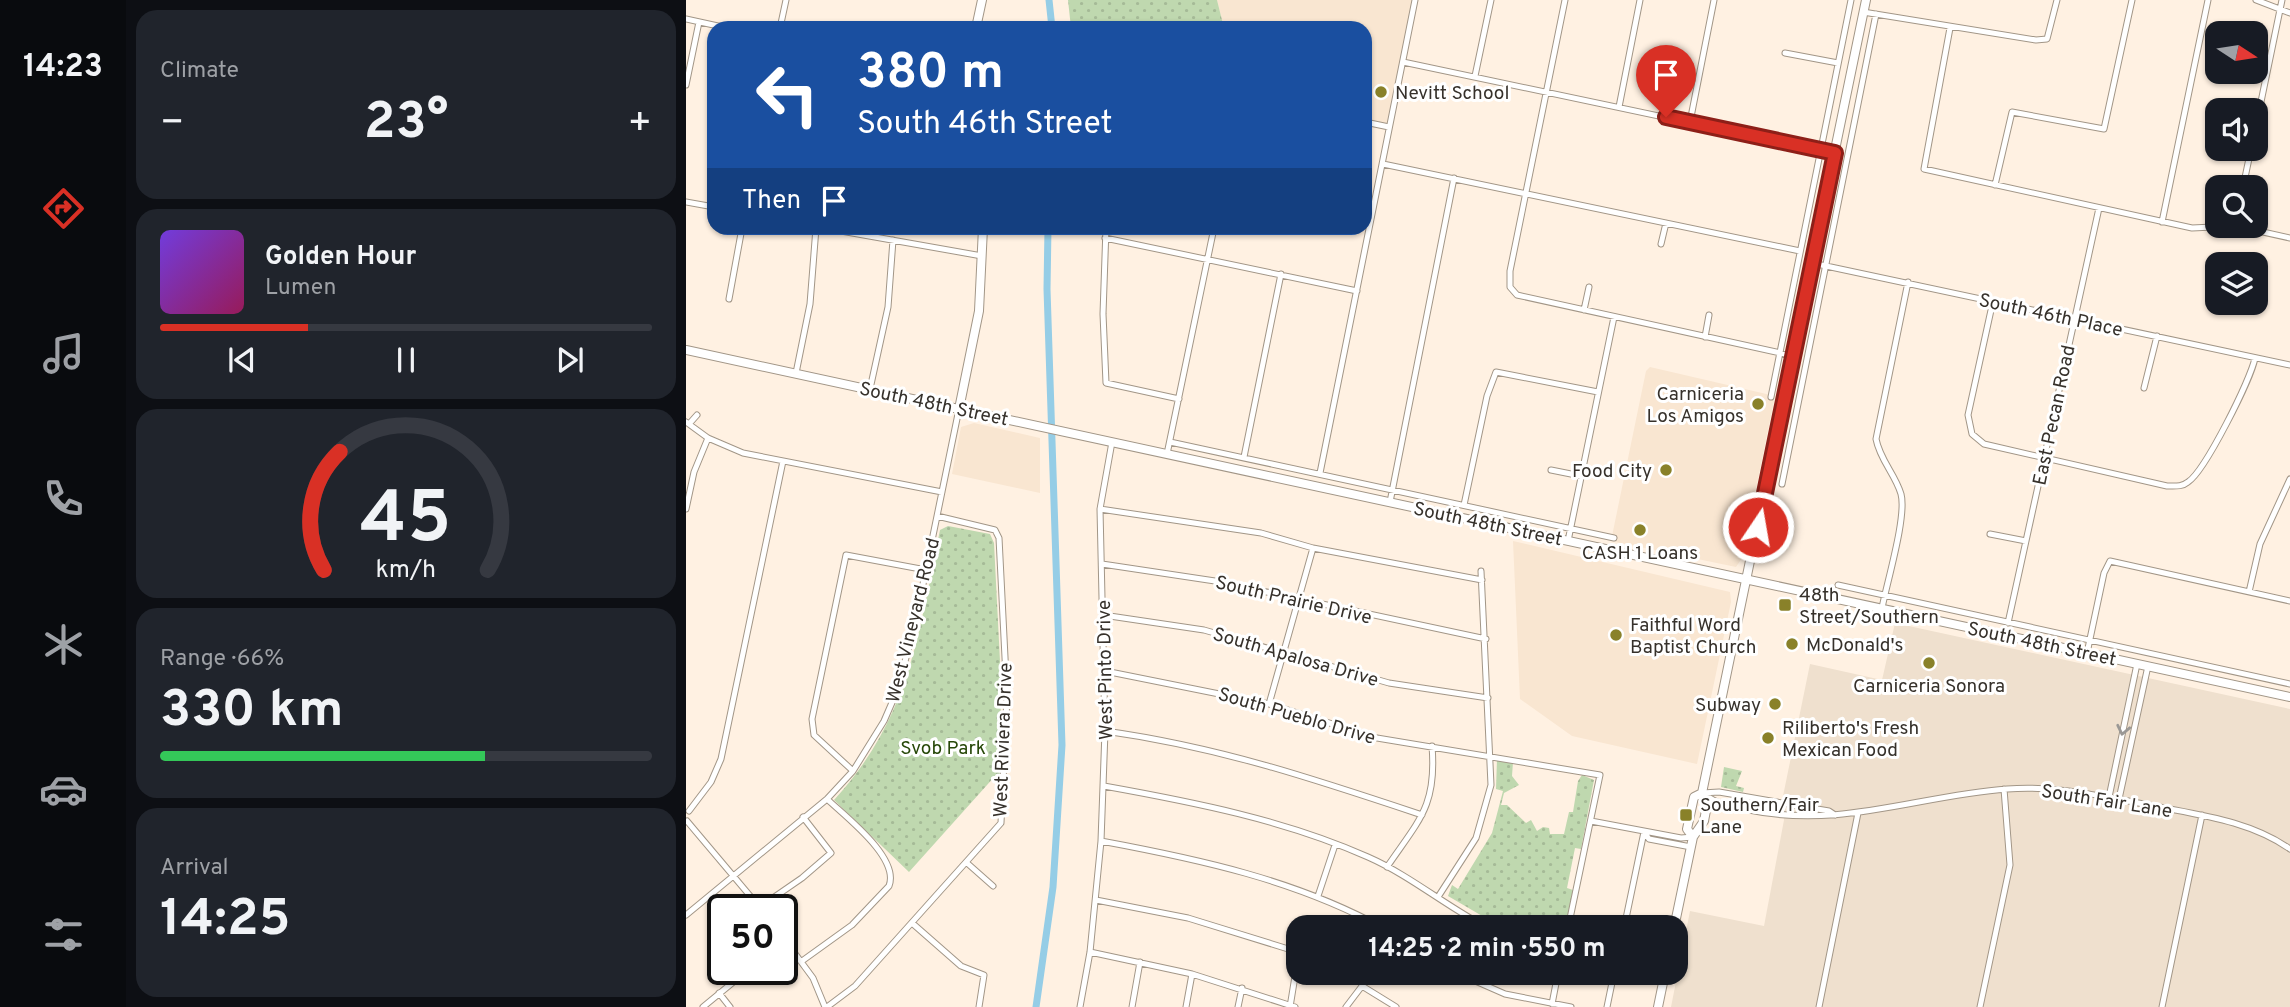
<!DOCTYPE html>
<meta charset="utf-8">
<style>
:root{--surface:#171b24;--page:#20242c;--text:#f1f3f6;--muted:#9ea1a6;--line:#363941;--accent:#d93025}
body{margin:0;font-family:Overpass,sans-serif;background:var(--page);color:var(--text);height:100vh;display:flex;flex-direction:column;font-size:26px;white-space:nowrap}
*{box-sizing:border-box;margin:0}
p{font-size:23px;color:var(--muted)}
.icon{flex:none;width:38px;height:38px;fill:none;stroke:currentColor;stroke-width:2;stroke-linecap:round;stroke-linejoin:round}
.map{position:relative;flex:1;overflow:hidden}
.panel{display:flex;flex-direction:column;gap:10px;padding:10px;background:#0d0f14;width:560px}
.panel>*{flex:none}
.guide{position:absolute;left:21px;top:21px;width:665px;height:214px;border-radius:21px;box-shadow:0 2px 5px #0004;background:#1a4fa0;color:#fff;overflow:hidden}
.needle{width:46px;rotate:102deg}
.controls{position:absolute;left:1519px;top:21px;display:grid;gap:14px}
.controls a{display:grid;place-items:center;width:63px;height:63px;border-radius:14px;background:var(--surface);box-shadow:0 2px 5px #0004;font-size:35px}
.speed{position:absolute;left:21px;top:894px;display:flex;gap:14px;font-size:35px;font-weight:700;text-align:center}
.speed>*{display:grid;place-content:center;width:91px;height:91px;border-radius:50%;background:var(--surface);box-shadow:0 2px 5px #0004;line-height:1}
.speed .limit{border:4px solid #111;border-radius:10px;background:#fff;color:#111}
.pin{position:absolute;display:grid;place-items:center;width:60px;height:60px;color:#fff;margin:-72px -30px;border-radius:50% 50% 50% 0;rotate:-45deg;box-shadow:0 0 7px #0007}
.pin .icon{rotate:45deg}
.me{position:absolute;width:77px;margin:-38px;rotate:12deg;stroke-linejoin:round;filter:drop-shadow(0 0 5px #0008)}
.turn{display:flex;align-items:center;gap:24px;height:147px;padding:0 35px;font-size:32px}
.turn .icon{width:91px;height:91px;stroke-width:2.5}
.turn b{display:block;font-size:49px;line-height:60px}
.then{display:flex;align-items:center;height:66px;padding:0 35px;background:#0003;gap:14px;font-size:26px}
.big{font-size:52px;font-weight:700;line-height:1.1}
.panel .tile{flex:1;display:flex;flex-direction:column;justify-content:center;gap:10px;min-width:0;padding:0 24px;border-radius:21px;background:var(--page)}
.panel .dial{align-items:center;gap:0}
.dial svg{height:182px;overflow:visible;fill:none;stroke:var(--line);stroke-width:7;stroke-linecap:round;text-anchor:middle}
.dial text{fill:var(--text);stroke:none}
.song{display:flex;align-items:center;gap:21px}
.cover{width:84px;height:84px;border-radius:10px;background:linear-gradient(135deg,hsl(260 70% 55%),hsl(330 70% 35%))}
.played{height:7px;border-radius:4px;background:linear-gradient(90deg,var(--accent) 30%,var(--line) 30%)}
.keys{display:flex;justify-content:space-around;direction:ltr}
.heat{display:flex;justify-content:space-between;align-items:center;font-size:38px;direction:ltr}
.charge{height:10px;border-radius:5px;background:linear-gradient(90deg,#34c759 66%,var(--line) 0)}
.trip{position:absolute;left:600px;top:915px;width:402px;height:70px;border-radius:21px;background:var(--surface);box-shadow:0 2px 5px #0004;font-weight:700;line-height:70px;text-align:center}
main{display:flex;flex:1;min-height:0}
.menu{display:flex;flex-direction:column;width:126px;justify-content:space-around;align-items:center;background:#090b0e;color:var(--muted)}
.menu .icon{width:49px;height:49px}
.menu .on{color:var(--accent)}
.menu b{font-size:32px;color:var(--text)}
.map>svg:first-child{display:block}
.built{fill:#f9e6d1}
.industrial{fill:#efe0ce}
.grass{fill:url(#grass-dots)}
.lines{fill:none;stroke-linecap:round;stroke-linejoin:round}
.canal{stroke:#95cde6;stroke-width:7}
.street-casing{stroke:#a29687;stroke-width:7}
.secondary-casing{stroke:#a29687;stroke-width:10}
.street{stroke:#fff;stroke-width:5}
.secondary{stroke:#fff;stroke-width:8}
.oneway{stroke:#9a9895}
.route-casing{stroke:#8d1f18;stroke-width:18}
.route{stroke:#d93025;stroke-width:12}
.poi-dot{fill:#898129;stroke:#fff;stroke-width:2.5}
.labels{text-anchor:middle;stroke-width:6;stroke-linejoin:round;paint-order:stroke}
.poi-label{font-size:19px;fill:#36312b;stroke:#fff;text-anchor:start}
.street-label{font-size:19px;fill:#36312b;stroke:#fff}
.park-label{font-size:19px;fill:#274808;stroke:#fff}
</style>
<main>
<nav class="menu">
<b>14:23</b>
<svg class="icon on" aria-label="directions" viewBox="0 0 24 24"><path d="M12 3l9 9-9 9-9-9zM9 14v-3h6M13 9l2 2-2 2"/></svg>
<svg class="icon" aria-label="music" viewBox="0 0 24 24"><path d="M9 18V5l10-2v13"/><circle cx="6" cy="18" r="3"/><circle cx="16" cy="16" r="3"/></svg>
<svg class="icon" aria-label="phone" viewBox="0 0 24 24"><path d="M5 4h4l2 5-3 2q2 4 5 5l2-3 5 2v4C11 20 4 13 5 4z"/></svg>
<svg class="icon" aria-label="climate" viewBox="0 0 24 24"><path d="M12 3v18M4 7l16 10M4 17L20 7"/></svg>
<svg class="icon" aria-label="car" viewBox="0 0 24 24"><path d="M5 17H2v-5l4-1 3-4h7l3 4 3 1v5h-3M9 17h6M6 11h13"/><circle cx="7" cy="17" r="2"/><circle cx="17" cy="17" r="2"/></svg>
<svg class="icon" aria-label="filters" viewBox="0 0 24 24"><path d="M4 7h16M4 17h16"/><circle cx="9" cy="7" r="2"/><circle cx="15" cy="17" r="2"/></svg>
</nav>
<section class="panel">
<div class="tile"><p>Climate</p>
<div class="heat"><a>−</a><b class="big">23°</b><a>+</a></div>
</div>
<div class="tile">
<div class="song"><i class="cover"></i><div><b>Golden Hour</b><p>Lumen</p></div></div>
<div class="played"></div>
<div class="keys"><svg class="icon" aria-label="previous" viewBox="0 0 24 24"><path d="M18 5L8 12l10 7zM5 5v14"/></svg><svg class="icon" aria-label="pause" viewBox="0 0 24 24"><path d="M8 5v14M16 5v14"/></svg><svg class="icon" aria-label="next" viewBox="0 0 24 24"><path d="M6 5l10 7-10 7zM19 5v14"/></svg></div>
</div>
<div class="tile dial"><svg viewBox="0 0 100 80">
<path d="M14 69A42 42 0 1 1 86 69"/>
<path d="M14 69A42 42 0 0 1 21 17" stroke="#d93025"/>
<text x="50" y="56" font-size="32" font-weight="700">45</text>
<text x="50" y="72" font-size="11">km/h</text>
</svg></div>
<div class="tile"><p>Range · 66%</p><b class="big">330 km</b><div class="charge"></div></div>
<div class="tile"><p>Arrival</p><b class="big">14:25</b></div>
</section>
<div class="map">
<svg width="1604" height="1007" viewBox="0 0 1604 1007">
<defs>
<pattern id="grass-dots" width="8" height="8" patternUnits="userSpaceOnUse" patternTransform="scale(1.75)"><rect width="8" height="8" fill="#bfd8af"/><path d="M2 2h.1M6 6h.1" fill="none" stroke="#a5ba97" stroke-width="1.8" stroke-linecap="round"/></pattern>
</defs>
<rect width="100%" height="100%" fill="#fff1e2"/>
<path class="built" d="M531 0H729L703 127 679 122V28H538Z
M964 367 1089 396 1056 558 1050 567 925 541 960 371Z
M288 423 354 438V493L266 474 275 427Z
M827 541 1044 592 1045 602 1011 764 886 736 834 699Z"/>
<path class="industrial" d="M1209 623 1604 709V1007H985L1004 911 1078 926 1098 820 1096 801 1124 664 1196 680Z"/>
<path class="grass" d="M382 0H531L538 28H385Z
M262 526 304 534 308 543 315 681 314 774 310 775 223 872 148 800C224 717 232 636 254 530Z
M811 759 827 762 826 776 833 785 818 793 815 805H821L840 823 845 820 851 831 857 827 863 828 864 834H878L883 812H887L892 781 896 775 908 780 895 849 889 848 881 888 887 890 879 927H835L825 925 815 927 762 896 766 885 772 889 806 833 817 791 810 789Z
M1038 767 1056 771 1050 786 1058 788 1057 792 1035 787Z"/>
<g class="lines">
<path class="canal" d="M363 0 366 28
M350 1007 367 887 376 745 361 289 362 228"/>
<g class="street-casing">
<path id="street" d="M879 0 824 271V287L831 295 1108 356
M1570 0 1604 13
M1177 12 1350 40 1361 39 1371 0
M0 19 41 28
M94 28 100 0
M1264 28 1238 169 1506 228 1548 226
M1099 53 1152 63
M717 62 1148 153
M789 76 805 0
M0 85 13 22
M933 107 954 0
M679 122 703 127
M1004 122 1028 0
M1570 126 1596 0
M697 164 1114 251
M1309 185 1326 112 1418 129 1446 0
M1557 187 1565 149
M0 202 28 207
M1476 222 1522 0
M1550 226 1604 238
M138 228 296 256
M420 228 417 314 420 383 493 399
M419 238 671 291
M975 244 980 223
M1126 263 1604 365
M43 299 56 228
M1307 301 1282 415 1286 434 1298 444 1481 486C1489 486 1496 487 1502 482 1519 471 1565 379 1569 358
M898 310 903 287
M1019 337 1023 315
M110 373 124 304 130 228
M1458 388 1471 336
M184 389 202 307 207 240
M1085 397 1165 0
M0 422 22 438 57 453 256 492
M3 424 11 415
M484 442 928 538
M481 454 528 228
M558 457 595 274
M865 470 895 476
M634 473 729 0
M1096 484 1190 14
M704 502 768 178
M778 505 801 396 810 372 912 392
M0 509 8 472 22 438
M414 509 575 533 627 548 796 580
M1304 534 1340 541
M882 541 928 317
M416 564 529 581 800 639
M1152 585 1604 684
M1563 592 1574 544 1604 479
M1196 608C1201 582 1221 516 1215 494 1209 474 1194 460 1190 439L1222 282
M417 615 518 630 703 683 802 698
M1322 623 1413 208
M1401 653 1418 573 1424 561 1604 601
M419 671 583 704 691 738 914 775 882 928
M583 704 627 548
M419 731C533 747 628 779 736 815
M167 771 128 735 126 719 160 555 240 570
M418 786C507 802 599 820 682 857 725 876 761 907 802 928
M1016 793 1033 792 1143 811 1149 815
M1018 794C1032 805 1046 807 1063 810 1155 829 1230 796 1321 789 1369 785 1415 796 1463 805 1512 815 1562 820 1604 849
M1423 797 1451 664
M1433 799 1462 666
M3 811 25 782 35 759 97 461
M1 821 76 910
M905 821 995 838 1007 837
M958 832 963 839 1005 847
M415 841C512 859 610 880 697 928
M281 863 307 886
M701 867C733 820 751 806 746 746
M632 896 649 845
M752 897 790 838 805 785 795 571
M410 900 502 918 612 952
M74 907 116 878 145 853 117 817
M0 915 141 799 167 771 198 721 211 691 228 628 273 409
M226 923 275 966 298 975 293 1007
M938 928 958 832
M96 936 127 978 139 1007
M404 952 506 974 609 1007
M116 961 166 925 203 886C214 858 160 817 141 799
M771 973 819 994 885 1007
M33 993 44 1007
M866 1004 872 973
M17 1007 62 970
M141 1007 169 986 315 823 321 697 313 538 309 530 251 516
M394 1007 404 952 415 841 419 731 414 509 426 442
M446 1007 454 962
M500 1007 506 974
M552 1007 556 988
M604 1007 612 958
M660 1007 676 986 710 1007
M921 1007 928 973
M1133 1007 1172 813
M1294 1007 1324 865 1318 789
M1476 1007 1516 815"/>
</g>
<g class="secondary-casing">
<path id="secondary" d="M290 28 296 0
M0 350 1604 697
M273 409 293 311 297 228
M1007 837 1001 829 1008 797 1016 793
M988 928 1007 837 1018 821 1021 805 1016 793 1180 0
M972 1007 979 973"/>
</g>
<use href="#street" class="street"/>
<use href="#secondary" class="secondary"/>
</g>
<defs><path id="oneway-chevron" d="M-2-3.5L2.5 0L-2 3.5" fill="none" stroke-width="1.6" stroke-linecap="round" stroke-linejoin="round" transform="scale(1.75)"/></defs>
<use class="oneway" href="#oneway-chevron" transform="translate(1437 730) rotate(102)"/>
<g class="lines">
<g class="route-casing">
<path id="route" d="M980 117 1149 153 1072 527"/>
</g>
<use href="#route" class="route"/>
</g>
<g class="poi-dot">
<circle cx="695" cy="92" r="7"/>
<circle cx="1072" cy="404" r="7"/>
<circle cx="980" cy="470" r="7"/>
<circle cx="954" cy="530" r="7"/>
<rect x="1092" y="598" width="14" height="14" rx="3.5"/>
<circle cx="930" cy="635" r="7"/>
<circle cx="1106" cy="644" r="7"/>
<circle cx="1243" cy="663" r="7"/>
<circle cx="1089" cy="704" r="7"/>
<circle cx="1082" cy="738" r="7"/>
<rect x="993" y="808" width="14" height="14" rx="3.5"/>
</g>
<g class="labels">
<g class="poi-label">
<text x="709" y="99">Nevitt School</text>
<text x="1058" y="400" text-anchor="end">Carniceria<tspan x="1058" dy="22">Los Amigos</tspan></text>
<text x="966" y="477" text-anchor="end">Food City</text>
<text x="954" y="559" text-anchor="middle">CASH 1 Loans</text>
<text x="1113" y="601">48th<tspan x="1113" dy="22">Street/Southern</tspan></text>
<text x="944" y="631">Faithful Word<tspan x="944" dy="22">Baptist Church</tspan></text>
<text x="1120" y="651">McDonald's</text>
<text x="1243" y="692" text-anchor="middle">Carniceria Sonora</text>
<text x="1075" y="711" text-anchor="end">Subway</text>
<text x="1096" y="734">Riliberto's Fresh<tspan x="1096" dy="22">Mexican Food</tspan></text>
<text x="1014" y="811">Southern/Fair<tspan x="1014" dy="22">Lane</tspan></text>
</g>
<g class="street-label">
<text transform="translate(1365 314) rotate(12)" y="7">South 46th Place</text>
<text transform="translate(248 403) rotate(12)" y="7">South 48th Street</text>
<text transform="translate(1367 415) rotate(-78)" y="7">East Pecan Road</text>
<text transform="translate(802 523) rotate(12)" y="7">South 48th Street</text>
<text transform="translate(608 599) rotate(13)" y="7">South Prairie Drive</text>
<text transform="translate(226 620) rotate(-76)" y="7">West Vineyard Road</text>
<text transform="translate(1356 643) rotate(12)" y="7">South 48th Street</text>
<text transform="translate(610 656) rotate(16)" y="7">South Apalosa Drive</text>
<text transform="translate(418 670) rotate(-91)" y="7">West Pinto Drive</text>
<text transform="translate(611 715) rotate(16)" y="7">South Pueblo Drive</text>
<text transform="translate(316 740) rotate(-88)" y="7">West Riviera Drive</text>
<text transform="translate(1421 800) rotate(9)" y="7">South Fair Lane</text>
</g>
<g class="park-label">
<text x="257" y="754">Svob Park</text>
</g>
</g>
</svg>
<div class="controls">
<a><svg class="needle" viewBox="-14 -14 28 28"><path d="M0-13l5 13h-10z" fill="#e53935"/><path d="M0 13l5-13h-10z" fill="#9ea1a6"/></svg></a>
<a><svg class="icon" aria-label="sound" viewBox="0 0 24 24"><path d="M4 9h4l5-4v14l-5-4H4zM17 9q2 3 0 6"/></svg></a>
<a><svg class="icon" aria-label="search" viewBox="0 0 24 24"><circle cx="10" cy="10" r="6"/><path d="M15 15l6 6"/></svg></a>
<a><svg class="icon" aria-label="layers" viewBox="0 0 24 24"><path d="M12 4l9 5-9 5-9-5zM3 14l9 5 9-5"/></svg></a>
</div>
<div class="speed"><div class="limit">50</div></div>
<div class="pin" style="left:980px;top:117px;background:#d93025"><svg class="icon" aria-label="arrive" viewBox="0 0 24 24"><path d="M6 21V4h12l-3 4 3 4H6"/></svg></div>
<svg class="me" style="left:1072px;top:527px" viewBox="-20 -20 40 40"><circle r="17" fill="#d93025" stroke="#fff" stroke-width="3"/><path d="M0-11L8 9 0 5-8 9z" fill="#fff"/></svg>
<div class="trip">14:25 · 2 min · 550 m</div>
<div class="guide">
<div class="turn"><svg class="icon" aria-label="left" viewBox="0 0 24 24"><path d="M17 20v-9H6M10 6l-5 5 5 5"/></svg><div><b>380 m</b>South 46th Street</div></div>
<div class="then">Then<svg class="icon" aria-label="arrive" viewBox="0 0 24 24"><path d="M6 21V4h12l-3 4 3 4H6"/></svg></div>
</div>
</div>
</main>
